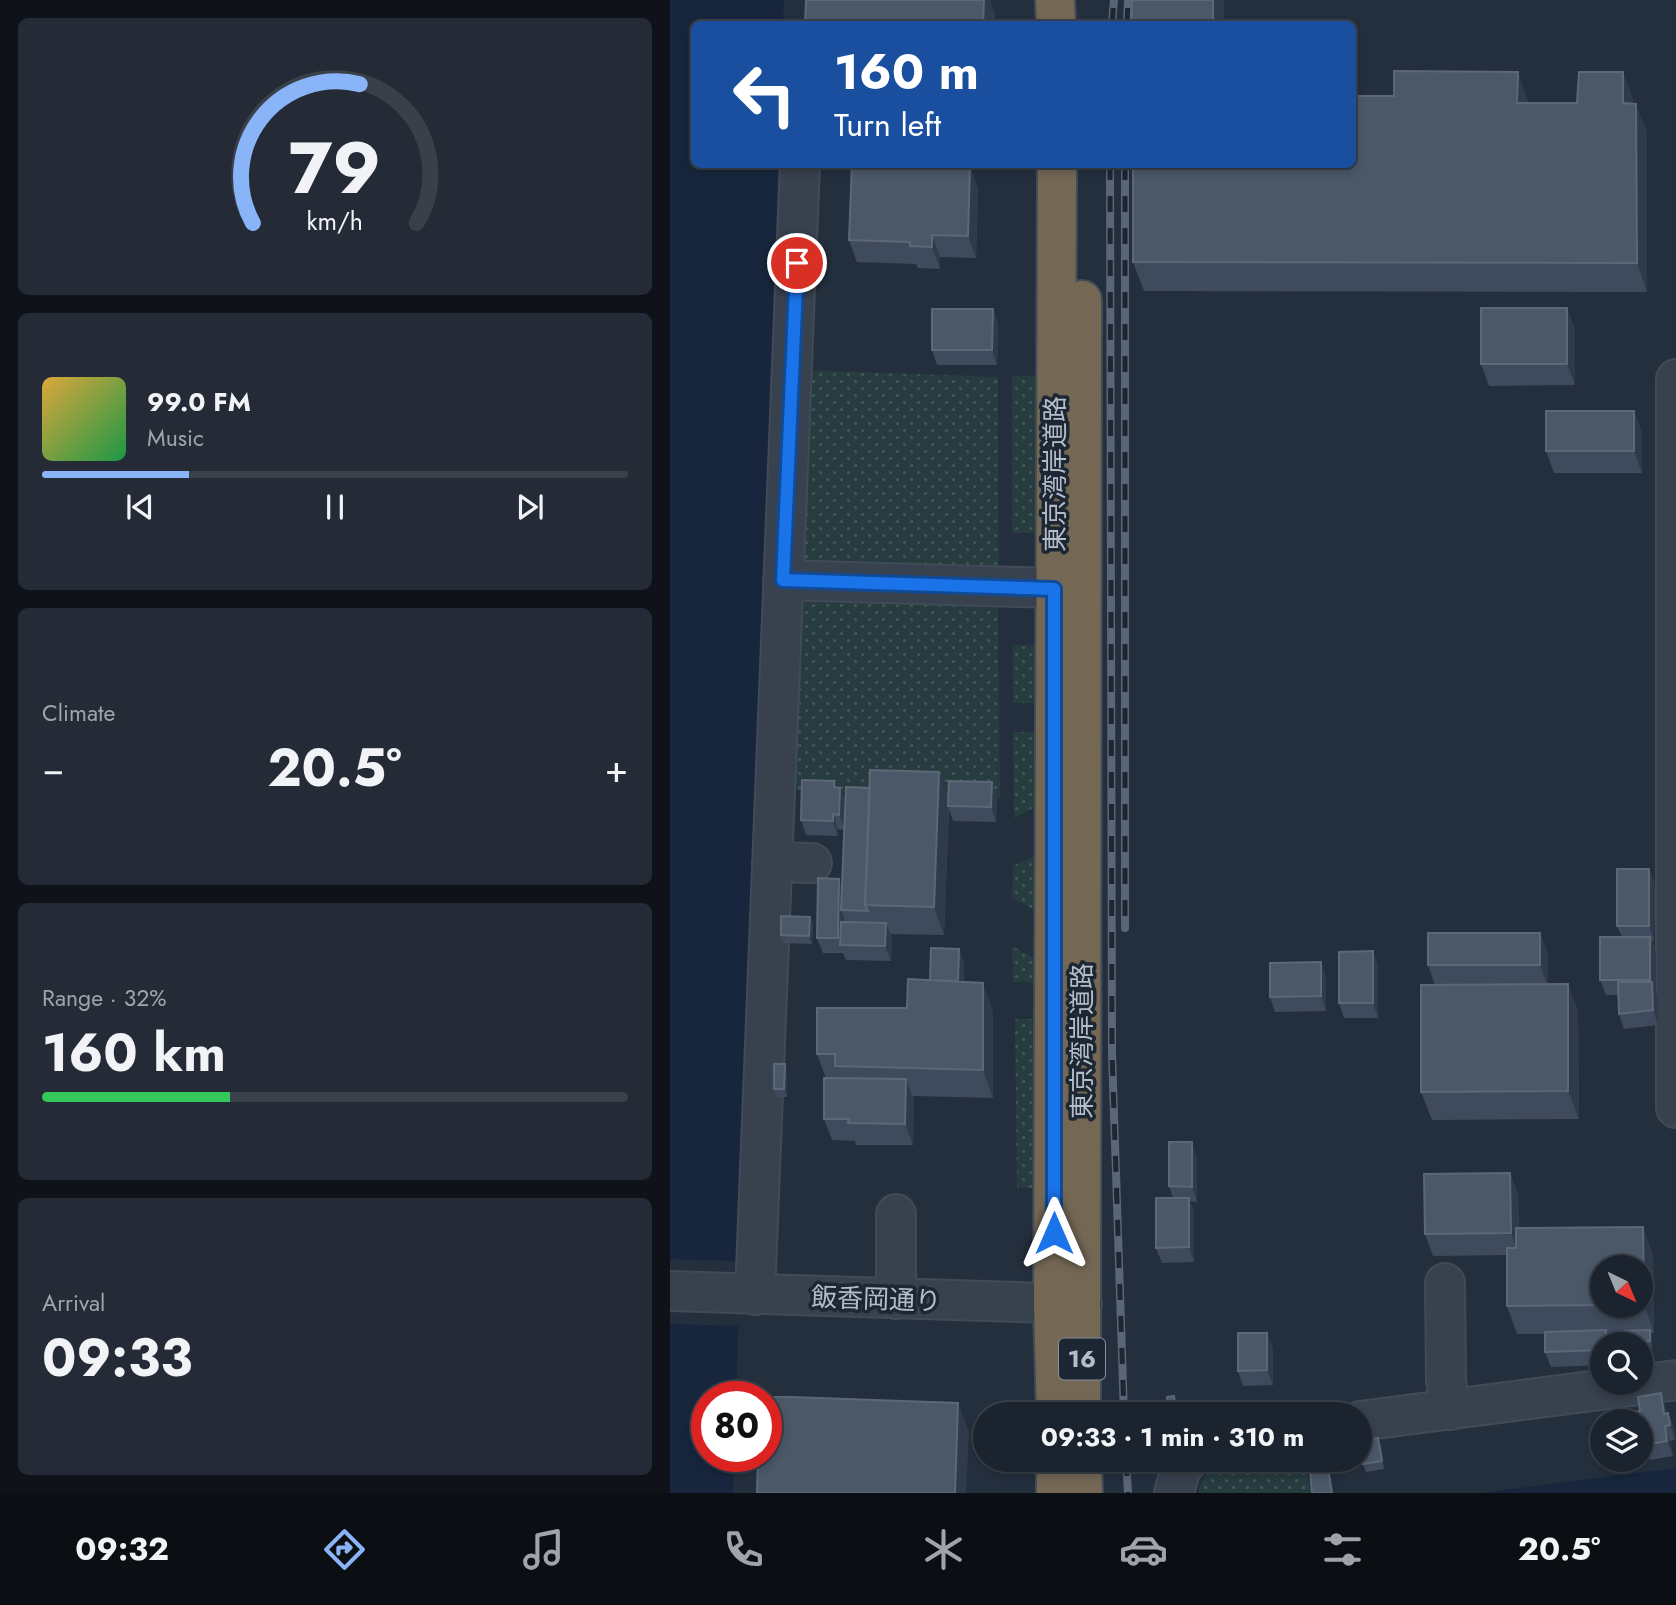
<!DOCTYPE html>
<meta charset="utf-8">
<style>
:root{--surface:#1b232e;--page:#242b36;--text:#f1f3f6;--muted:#a0a4aa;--line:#39404a;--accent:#8ab4f8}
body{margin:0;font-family:Jost,"Noto Sans JP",sans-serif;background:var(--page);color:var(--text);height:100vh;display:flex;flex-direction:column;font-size:26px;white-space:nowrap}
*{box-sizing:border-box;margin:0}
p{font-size:23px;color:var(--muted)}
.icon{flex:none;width:38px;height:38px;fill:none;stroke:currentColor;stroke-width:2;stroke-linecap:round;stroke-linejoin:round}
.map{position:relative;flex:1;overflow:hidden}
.details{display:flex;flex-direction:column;gap:18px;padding:18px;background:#0f1319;width:670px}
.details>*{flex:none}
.banner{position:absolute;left:21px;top:21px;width:665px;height:147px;border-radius:10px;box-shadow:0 4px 10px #0003,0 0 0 2px var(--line);background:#1a4fa0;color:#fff;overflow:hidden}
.needle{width:46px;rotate:137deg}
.buttons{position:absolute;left:920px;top:1255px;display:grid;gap:14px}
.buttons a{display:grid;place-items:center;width:63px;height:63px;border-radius:50%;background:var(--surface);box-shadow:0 4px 10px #0003,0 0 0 2px var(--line);font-size:35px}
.speed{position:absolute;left:21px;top:1381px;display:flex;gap:14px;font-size:35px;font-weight:700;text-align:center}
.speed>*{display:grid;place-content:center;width:91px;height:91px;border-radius:50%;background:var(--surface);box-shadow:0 4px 10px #0003,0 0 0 2px var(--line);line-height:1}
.speed .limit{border:10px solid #d22;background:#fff;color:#111}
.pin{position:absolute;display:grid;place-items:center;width:60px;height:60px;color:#fff;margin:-30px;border:4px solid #fff;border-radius:50%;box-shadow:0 2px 7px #0007}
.me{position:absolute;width:77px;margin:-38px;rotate:0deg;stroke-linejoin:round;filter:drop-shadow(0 0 5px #0008)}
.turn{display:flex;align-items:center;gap:24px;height:147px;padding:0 28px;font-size:32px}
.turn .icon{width:91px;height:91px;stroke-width:2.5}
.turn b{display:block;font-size:49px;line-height:60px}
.big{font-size:52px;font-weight:700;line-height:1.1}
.details .tile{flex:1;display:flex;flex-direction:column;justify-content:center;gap:10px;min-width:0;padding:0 24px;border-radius:10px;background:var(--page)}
.details .dial{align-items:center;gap:0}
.dial svg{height:182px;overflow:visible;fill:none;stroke:var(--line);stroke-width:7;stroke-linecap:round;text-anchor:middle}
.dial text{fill:var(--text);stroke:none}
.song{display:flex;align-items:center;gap:21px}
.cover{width:84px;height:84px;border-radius:10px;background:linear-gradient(135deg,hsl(40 70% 55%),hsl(140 70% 35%))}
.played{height:7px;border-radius:4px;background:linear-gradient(90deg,var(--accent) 25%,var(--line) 25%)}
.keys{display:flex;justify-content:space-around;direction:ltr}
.heat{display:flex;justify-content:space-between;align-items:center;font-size:38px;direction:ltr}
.charge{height:10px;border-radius:5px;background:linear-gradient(90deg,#34c759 32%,var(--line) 0)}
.trip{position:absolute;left:303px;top:1402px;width:399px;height:70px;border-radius:35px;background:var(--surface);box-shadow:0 4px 10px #0003,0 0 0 2px var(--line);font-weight:700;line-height:70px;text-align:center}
.tabs{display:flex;height:112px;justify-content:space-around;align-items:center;background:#0b0e12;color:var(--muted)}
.tabs .icon{width:49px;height:49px}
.tabs .active{color:var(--accent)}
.tabs b{font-size:32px;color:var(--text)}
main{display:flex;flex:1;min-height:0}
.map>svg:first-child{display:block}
.grass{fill:url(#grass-dots)}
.water{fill:#17263c}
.pier{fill:#242f3e}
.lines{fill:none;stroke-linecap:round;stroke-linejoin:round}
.minor-casing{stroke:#414a57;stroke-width:42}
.highway-casing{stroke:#434c59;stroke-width:42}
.minor{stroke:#38414e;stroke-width:38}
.highway{stroke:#746855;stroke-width:38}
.rail-casing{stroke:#5a6575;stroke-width:8}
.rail{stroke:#1d2633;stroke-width:5;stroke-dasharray:16;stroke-linecap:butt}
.wall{fill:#3f4b5c;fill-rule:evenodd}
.shaded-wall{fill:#2f3b4b}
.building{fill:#4b5868;stroke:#5c6777;stroke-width:2}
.route-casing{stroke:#114b97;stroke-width:18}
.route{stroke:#1a73e8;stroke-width:12}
.labels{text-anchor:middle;stroke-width:7;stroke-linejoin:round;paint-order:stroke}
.shield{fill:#1d2633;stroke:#878f9c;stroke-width:2}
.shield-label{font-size:24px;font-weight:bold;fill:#b4bcc9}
.street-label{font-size:26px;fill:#b4bcc9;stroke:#1d2633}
</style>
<main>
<section class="details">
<div class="tile dial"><svg viewBox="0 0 100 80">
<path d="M14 69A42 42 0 1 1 86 69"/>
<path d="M14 69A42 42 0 0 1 61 8" stroke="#8ab4f8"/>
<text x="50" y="56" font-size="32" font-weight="700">79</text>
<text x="50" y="72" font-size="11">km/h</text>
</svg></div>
<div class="tile">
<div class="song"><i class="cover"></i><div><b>99.0 FM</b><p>Music</p></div></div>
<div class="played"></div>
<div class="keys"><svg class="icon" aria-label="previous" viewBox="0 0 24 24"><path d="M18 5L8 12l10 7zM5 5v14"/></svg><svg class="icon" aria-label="pause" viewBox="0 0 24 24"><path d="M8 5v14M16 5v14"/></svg><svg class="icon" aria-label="next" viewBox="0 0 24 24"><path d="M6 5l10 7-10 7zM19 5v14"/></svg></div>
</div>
<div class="tile"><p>Climate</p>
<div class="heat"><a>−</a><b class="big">20.5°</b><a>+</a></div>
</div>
<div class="tile"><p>Range · 32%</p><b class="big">160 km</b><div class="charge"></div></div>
<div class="tile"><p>Arrival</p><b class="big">09:33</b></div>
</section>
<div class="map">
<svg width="1006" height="1493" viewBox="0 0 1006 1493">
<defs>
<pattern id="grass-dots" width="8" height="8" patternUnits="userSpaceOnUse" patternTransform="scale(1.75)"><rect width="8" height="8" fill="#263c3f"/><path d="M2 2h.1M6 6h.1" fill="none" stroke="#435659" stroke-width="1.8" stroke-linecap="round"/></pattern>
</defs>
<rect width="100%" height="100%" fill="#242f3e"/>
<path class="grass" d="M133 370 328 377 329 575 141 570 125 554Z
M342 376H368L369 533H342Z
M137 590 328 600 330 798 117 790 122 605Z
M343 645H369V703H343Z
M343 732H369L367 806 344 818Z
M369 854V912L342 898 343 866Z
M342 946 368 960 369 982H343Z
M345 1019H368V1188H347Z
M571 1460H634L641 1493H528C535 1469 546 1464 571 1460Z"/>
<path class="water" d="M0 0H114L113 24H24V164L108 165 66 1396H37V1456H64L63 1493H0Z
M1006 1468V1493H810Z"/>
<path class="pier" d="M0 1259 72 1261 70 1326 0 1324Z"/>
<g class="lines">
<g class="minor-casing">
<path id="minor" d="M1006 379V1108
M113 580 384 588
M102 862 142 863
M226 1214V1299
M775 1283 776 1380 780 1410
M0 1291 412 1304
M85 1295 130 164
M690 1421 1006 1380
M504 1493 510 1471 518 1460"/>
</g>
<g class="highway-casing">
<path id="highway" d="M385 0 386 24
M411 1401 412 300
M386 1414 383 1304 387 164
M412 1460 413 1493
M386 1493V1460"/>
</g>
<use href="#minor" class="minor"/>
<use href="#highway" class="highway"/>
<g class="rail-casing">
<path id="rail" d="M442 24 444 0
M457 24 458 0
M440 164 442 1053 454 1414
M455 164V928
M456 1460 458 1493"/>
</g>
<use href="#rail" class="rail"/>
</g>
<path class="wall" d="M953 72 963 100V104L977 132V292L474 291 463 262 858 101V103H907Z
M308 188 306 258 270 257V269L248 268 246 264 187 262 179 240Z
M897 308 905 330V385L819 386 811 364Z
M323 309 328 324 327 365H267L262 350Z
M964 411 972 433V473H884L876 451Z
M164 781 167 787 170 788 176 803 327 797 326 822 283 821 279 809 274 935 220 934 222 938 221 961 176 960 173 953H153L147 938 169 879 172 888 175 830 168 829V836L136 835 131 820Z
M979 869 985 884 984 941H982L986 952V991L988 997V1025L954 1029 949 1014 948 995H936L930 980 952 937 947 926Z
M140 917 143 925 142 944 113 943 111 935Z
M870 933 878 955V984H898L908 1012 909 1119 762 1120 751 1092 765 985 758 965Z
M289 949 294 964V982L323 1011V1098L243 1096 244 1101 243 1145H186L185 1141 162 1140 154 1119 156 1078 147 1054 237 1008 260 980Z
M703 951 708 966V1018H674L669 1003Z
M651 962 656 977V1011L605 1012 600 997Z
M115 1064 117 1071V1097H107L104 1089Z
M527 1157V1202L520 1201 524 1213V1262L492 1263 486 1248 503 1198 499 1186Z
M840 1173 848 1195 849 1228 983 1255 984 1333H981L982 1338V1348H976V1358L971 1359V1344L952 1333H937L941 1344H933V1365L881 1367 875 1352V1334H847L837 1306V1255L763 1256 755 1234ZM933 1267H971V1306H933Z
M603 1348V1385L573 1386 568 1371Z
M991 1393 997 1413H998L1004 1428 1005 1440 1000 1441 1003 1456 980 1460 975 1446H972L970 1411Z
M504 1396 507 1404V1412L501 1413 498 1405Z
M708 1438 711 1446 714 1469 696 1472 693 1464Z"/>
<path class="shaded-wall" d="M314 0H320L325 13V24H313Z
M543 0H554V24H543Z
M848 72 858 101V131L847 103Z
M953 72 963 100V132L953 103Z
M966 104 977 132V292L967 263Z
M300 166 308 188 306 258 298 236Z
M262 235 270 257V269L262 247Z
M897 308 905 330V385L897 364Z
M323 309 328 324 327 365 322 350Z
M964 411 972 433V473L964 451Z
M269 772 279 801 274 935 264 907Z
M164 781 170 796V788L176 803 175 830 169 815 164 787Z
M322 782 327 797 326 822 321 807Z
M163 814 168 829V836L163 821Z
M979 869 985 884 984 941 979 926Z
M169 879 174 894 171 910 174 917 173 945H170L173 953 168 938Z
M140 917 143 925 142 944 139 936Z
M216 923 222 938 221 961 215 946Z
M870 933 878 955V987L870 965Z
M980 937 986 952V991L988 997V1025L983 1010 982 986 980 980Z
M289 949 294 964 293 1009 288 994Z
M703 951 708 966V1018L703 1003Z
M651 962 656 977V1011L651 996Z
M313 983 323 1011V1098L313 1070Z
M898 984 908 1012 909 1119 898 1091Z
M115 1064 117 1071V1097L114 1089Z
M236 1079 244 1101 243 1145 235 1124Z
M522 1142 527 1157V1202L522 1187Z
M840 1173 848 1195 849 1255 841 1233Z
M519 1198 524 1213V1262L519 1247Z
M973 1227 983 1255 984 1333 974 1304Z
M936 1330 941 1344H936Z
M980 1330 982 1338V1348L980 1341Z
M597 1333 603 1348V1385L597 1370Z
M973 1341 976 1348V1358L973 1351Z
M991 1393 996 1408 999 1426 994 1414Z
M288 1403 299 1432 296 1493H285Z
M998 1413 1004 1428 1005 1440 1000 1425Z
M995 1426 1000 1441 1003 1456 997 1441Z
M708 1438 711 1446 714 1469 712 1461Z
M658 1469 661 1476 663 1493H662Z"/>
<path class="building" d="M136 0H314L313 24H135Z
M462 0H543V24H462Z
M724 71 848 72 847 103H907L909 72H953V103L966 104 967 263 463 262V164H682V96H724Z
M182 164H261L300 166 298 236 262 235V247L240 246V242L179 240Z
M811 308H897V364H811Z
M262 309H323L322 350H262Z
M876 411H964V451H876Z
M200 770 269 772 264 907 195 905Z
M132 780 164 781V787L170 788 169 815 163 814V821L131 820Z
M279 781 322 782 321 807 278 806Z
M176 787 200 788 195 905 198 911 171 910Z
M947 869H979V926H947Z
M148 878 169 879 168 938H147Z
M111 916 140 917 139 936 111 935Z
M171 922 216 923 215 946 170 945Z
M758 933H870V965H758Z
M930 937H980V980H930Z
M261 948 289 949 288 981 260 980Z
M703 951V1003H669V952Z
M651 962V996L600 997V963Z
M238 979 313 983V1070L165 1066V1054H147V1008H237Z
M948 982H982L983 1010 949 1014Z
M898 984V1091L751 1092V985Z
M104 1064H115L114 1089H104Z
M154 1078 236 1079 235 1124 178 1123 179 1119H154Z
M499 1142H522V1187L499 1186Z
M840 1173 841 1233 755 1234 754 1174Z
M486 1198H519V1247L486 1248Z
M973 1227 974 1304H971V1267H933V1305L837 1306V1248H846V1228Z
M936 1330V1344H933V1350L875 1352V1332Z
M980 1330V1341H973V1351H971V1344H952L951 1331Z
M568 1333H597V1370L568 1371Z
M991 1393 994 1414 998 1413 1000 1425 995 1426 997 1441 975 1445 973 1431H971V1421H965L963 1412 970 1411 968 1397Z
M91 1396 288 1403 285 1493H87L88 1456H96V1396Z
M504 1396 505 1405H498L497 1397Z
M708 1438 712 1461 693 1464 690 1441Z
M658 1469 662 1493H642L640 1471Z"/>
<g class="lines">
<g class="route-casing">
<path id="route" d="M127 263 113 580 384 589V1233"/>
</g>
<use href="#route" class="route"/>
</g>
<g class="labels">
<rect class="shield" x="389" y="1338.5" width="46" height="41" rx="5"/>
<g class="shield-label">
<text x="412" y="1367">16</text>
</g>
<g class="street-label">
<text transform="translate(385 474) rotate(-90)" y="9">東京湾岸道路</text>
<text transform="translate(412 1041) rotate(-90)" y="9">東京湾岸道路</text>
<text transform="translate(206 1299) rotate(2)" y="9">飯香岡通り</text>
</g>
</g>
</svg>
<div class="buttons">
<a><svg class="needle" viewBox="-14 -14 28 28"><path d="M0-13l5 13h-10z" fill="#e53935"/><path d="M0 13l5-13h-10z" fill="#a0a4aa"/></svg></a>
<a><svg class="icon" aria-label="search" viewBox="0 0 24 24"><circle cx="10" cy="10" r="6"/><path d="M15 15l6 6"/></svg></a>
<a><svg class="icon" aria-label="layers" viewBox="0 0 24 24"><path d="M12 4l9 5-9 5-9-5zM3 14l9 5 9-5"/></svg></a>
</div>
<div class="speed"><div class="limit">80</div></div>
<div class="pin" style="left:127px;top:263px;background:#d93025"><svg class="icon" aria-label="arrive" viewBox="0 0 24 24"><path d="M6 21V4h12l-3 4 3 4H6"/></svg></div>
<svg class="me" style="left:384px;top:1233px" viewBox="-20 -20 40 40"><path d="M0-17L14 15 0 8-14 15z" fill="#1a73e8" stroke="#fff" stroke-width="4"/></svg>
<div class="trip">09:33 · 1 min · 310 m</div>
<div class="banner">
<div class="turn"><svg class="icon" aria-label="left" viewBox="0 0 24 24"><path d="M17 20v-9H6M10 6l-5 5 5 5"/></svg><div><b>160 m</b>Turn left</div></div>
</div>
</div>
</main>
<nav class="tabs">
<b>09:32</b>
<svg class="icon active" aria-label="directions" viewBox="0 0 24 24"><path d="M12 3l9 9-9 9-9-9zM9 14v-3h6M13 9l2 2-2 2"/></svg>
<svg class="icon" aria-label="music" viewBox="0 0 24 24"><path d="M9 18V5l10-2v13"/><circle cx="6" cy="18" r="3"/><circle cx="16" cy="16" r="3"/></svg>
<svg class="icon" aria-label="phone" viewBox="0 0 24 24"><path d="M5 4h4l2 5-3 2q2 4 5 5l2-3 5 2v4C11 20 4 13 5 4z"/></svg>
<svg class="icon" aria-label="climate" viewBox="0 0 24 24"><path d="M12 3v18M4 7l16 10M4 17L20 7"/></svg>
<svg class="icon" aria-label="car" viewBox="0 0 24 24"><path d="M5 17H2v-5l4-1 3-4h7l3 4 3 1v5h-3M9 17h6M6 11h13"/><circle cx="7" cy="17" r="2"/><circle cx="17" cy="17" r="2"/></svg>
<svg class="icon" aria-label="filters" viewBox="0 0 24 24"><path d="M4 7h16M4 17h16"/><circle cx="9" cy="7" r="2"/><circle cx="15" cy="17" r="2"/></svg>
<b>20.5°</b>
</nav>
